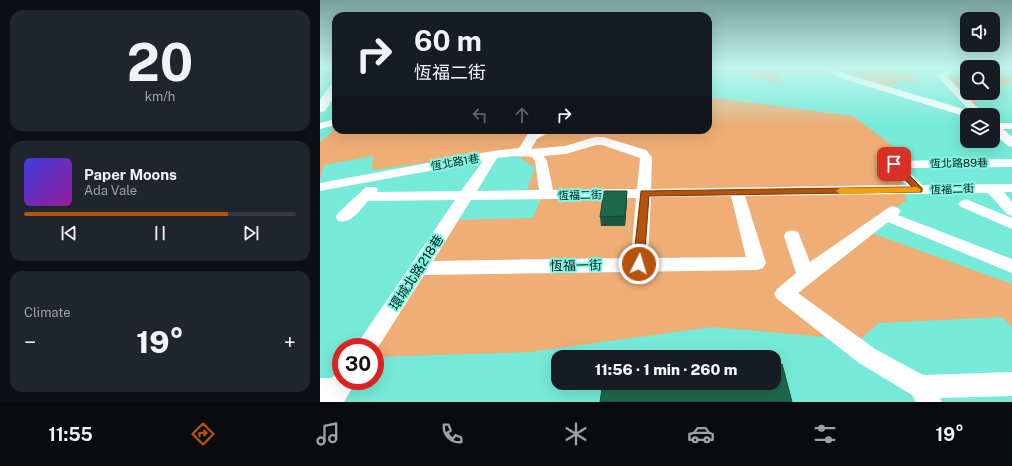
<!DOCTYPE html>
<meta charset="utf-8">
<style>
:root{--surface:#171b24;--page:#20242c;--text:#f1f3f6;--muted:#9ea1a6;--line:#363941;--accent:#b45309}
body{margin:0;font-family:"Public Sans","Noto Sans TC",sans-serif;background:var(--page);color:var(--text);height:100vh;display:flex;flex-direction:column;font-size:15px;white-space:nowrap}
*{box-sizing:border-box;margin:0}
p{font-size:13px;color:var(--muted)}
.icon{flex:none;width:22px;height:22px;fill:none;stroke:currentColor;stroke-width:2;stroke-linecap:round;stroke-linejoin:round}
.map{position:relative;flex:1;overflow:hidden}
.drawer{display:flex;flex-direction:column;gap:10px;padding:10px;background:#0d0f14;width:320px}
.drawer>*{flex:none}
.top-card{position:absolute;left:12px;top:12px;width:380px;height:122px;border-radius:12px;box-shadow:0 4px 16px #0002;background:#171b24;color:var(--text);overflow:hidden}
.buttons{position:absolute;left:640px;top:12px;display:grid;gap:8px}
.buttons a{display:grid;place-items:center;width:40px;height:40px;border-radius:8px;background:var(--surface);box-shadow:0 4px 16px #0002;font-size:20px}
.speed{position:absolute;left:12px;top:338px;display:flex;gap:8px;font-size:20px;font-weight:700;text-align:center}
.speed>*{display:grid;place-content:center;width:52px;height:52px;border-radius:50%;background:var(--surface);box-shadow:0 4px 16px #0002;line-height:1}
.speed .limit{border:6px solid #d22;background:#fff;color:#111}
.pin{position:absolute;display:grid;place-items:center;width:34px;height:34px;color:#fff;margin:-17px;border-radius:8px;box-shadow:0 2px 6px #0006}
.me{position:absolute;width:44px;margin:-22px;rotate:5deg;stroke-linejoin:round;filter:drop-shadow(0 0 3px #0008)}
.turn{display:flex;align-items:center;gap:14px;height:84px;padding:0 16px;font-size:18px}
.turn .icon{width:52px;height:52px;stroke-width:2.5}
.turn b{display:block;font-size:28px;line-height:34px}
.lanes{display:flex;align-items:center;height:38px;padding:0 16px;background:#0003;justify-content:center;gap:20px;direction:ltr}
.lanes .off{opacity:.35}
.big{font-size:30px;font-weight:800;line-height:1.1}
.drawer .tile{flex:1;display:flex;flex-direction:column;justify-content:center;gap:6px;min-width:0;padding:0 14px;border-radius:12px;background:var(--page)}
.drawer .dial{align-items:center;gap:0}
.dial b{font-size:52px;line-height:1}
.song{display:flex;align-items:center;gap:12px}
.cover{width:48px;height:48px;border-radius:6px;background:linear-gradient(135deg,hsl(240 70% 55%),hsl(300 70% 35%))}
.played{height:4px;border-radius:2px;background:linear-gradient(90deg,var(--accent) 75%,var(--line) 75%)}
.keys{display:flex;justify-content:space-around;direction:ltr}
.heat{display:flex;justify-content:space-between;align-items:center;font-size:22px;direction:ltr}
.trip{position:absolute;left:231px;top:350px;width:230px;height:40px;border-radius:12px;background:var(--surface);box-shadow:0 4px 16px #0002;font-weight:800;line-height:40px;text-align:center}
.dock{display:flex;height:64px;justify-content:space-around;align-items:center;background:#090b0e;color:var(--muted)}
.dock .icon{width:28px;height:28px}
.dock .on{color:var(--accent)}
.dock b{font-size:18px;color:var(--text)}
main{display:flex;flex:1;min-height:0}
.map>svg:first-child{display:block}
.green{fill:#eeae75}
.lines{fill:none;stroke-linecap:round;stroke-linejoin:round}
.minor{fill:#fff;fill-rule:evenodd}
.major{fill:#fff;fill-rule:evenodd}
.wall{fill:#1a5940}
.shaded-wall{fill:#154934}
.building{fill:#1e684b;stroke:#154934}
.route{fill:#b45309;stroke:#753606}
.slow{fill:#f59e0b}
.labels{text-anchor:middle;stroke-width:4;stroke-linejoin:round;paint-order:stroke}
.street-label{font-size:11px;fill:#021b17;stroke:#83f7e5}
.near-street-label{font-size:13px;fill:#021b17;stroke:#83f7e5}
</style>
<main>
<section class="drawer">
<div class="tile dial"><b>20</b><p>km/h</p></div>
<div class="tile">
<div class="song"><i class="cover"></i><div><b>Paper Moons</b><p>Ada Vale</p></div></div>
<div class="played"></div>
<div class="keys"><svg class="icon" aria-label="previous" viewBox="0 0 24 24"><path d="M18 5L8 12l10 7zM5 5v14"/></svg><svg class="icon" aria-label="pause" viewBox="0 0 24 24"><path d="M8 5v14M16 5v14"/></svg><svg class="icon" aria-label="next" viewBox="0 0 24 24"><path d="M6 5l10 7-10 7zM19 5v14"/></svg></div>
</div>
<div class="tile"><p>Climate</p>
<div class="heat"><a>−</a><b class="big">19°</b><a>+</a></div>
</div>
</section>
<div class="map">
<svg width="692" height="402" viewBox="0 0 692 402">
<rect width="100%" height="100%" fill="#75ead8"/>
<path class="green" d="M403 68H505L511 73H460L458 83Z
M511 68H591L581 69 583 73 601 75 593 78 596 82 594 83 581 80 568 86 578 88 576 90 530 77Z
M647 71V93H665L658 96 654 107 625 75 637 78Z
M673 72 692 76V83L673 90Z
M388 97 533 116 594 162 568 163 580 179 587 200 543 230 692 284V327L682 317 559 323 539 340 392 327 210 352 55 357V347L134 220 213 218 225 189 207 190 215 168 202 159 200 150 52 170 53 156 4 165 0 179V142L16 128V130H388Z"/>
<g class="lines">
<path class="minor" d="M503 68H514L526 74 650 111 618 77 627 68H637L627 77 664 114 647 115V117L520 78Z
M16 119V125L0 129V123Z
M673 123H692V129H683L692 137V147L688 146 673 133Z
M218 130H233L217 139 211 149 245 146 275 137H283L326 150 332 157 331 189 586 185 569 167 567 164 569 161 692 159V167L585 168 602 185 692 184V192H684L692 202V216L687 214 668 193 425 196 446 263 443 268 437 270 104 275 55 352V347H35L135 200 48 201C40 210 32 224 18 221L16 217 18 213 46 187H56L58 190 57 192 141 191 163 161 0 191V183L173 151 199 148 208 134ZM276 145H282L320 158 317 189 233 190 227 161 224 156 246 154ZM196 156 212 157 215 161 219 190 157 191 177 158ZM411 196 426 257 328 258 331 197ZM316 198 311 258 113 261 151 200Z
M646 199 692 218V229L641 207 638 204 641 201Z
M573 206 578 208 581 211 578 215 692 259V273L568 222 478 293 555 349 603 375 692 372V396L620 398 622 402H596L592 395 539 363 457 299 454 294 457 289 476 273 464 236 466 232 472 230 478 232 490 262 568 208Z
M21 371V381H36L24 402H0V378H12L16 373Z"/>
<path class="major" d="M16 82V94L5 111 0 112V99L12 84Z"/>
</g>
<path class="wall" d="M307 200 305 226H281L280 217Z"/>
<path class="shaded-wall" d="M307 191V200L305 226V216Z"/>
<path class="building" d="M284 191H307L305 216 280 217Z
M462 364 472 402H280L283 383H454V365Z"/>
<linearGradient id="sky" x2="0" y2="1"><stop stop-color="#76a09c"/><stop offset="0.54" stop-color="#c1f6ed"/><stop offset="1" stop-color="#c1f6ed" stop-opacity="0"/></linearGradient>
<rect width="692" height="125" fill="url(#sky)"/>
<path class="route" d="M574 162 577 163 602 188V192L329 196 324 264 319 269 313 264 321 191 592 187 570 164Z"/>
<path class="slow" d="M597 187 601 190 600 192 520 194 516 191 520 188Z"/>
<g class="labels">
<g class="street-label">
<text transform="translate(135 162) rotate(-10)" y="4">恆北路1巷</text>
<text transform="translate(639 163) rotate(-1)" y="4">恆北路89巷</text>
<text transform="translate(632 189) rotate(-2)" y="4">恆福二街</text>
<text transform="translate(260 195) rotate(-1)" y="4">恆福二街</text>
</g>
<g class="near-street-label">
<text transform="translate(256 265) rotate(-1)" y="5">恆福一街</text>
<text transform="translate(96 272) rotate(-57)" y="5">環城北路218巷</text>
</g>
</g>
</svg>
<div class="buttons">
<a><svg class="icon" aria-label="sound" viewBox="0 0 24 24"><path d="M4 9h4l5-4v14l-5-4H4zM17 9q2 3 0 6"/></svg></a>
<a><svg class="icon" aria-label="search" viewBox="0 0 24 24"><circle cx="10" cy="10" r="6"/><path d="M15 15l6 6"/></svg></a>
<a><svg class="icon" aria-label="layers" viewBox="0 0 24 24"><path d="M12 4l9 5-9 5-9-5zM3 14l9 5 9-5"/></svg></a>
</div>
<div class="speed"><div class="limit">30</div></div>
<div class="pin" style="left:574px;top:164px;background:#d93025"><svg class="icon" aria-label="arrive" viewBox="0 0 24 24"><path d="M6 21V4h12l-3 4 3 4H6"/></svg></div>
<svg class="me" style="left:319px;top:264px" viewBox="-20 -20 40 40"><circle r="17" fill="#b45309" stroke="#fff" stroke-width="3"/><path d="M0-11L8 9 0 5-8 9z" fill="#fff"/></svg>
<div class="trip">11:56 · 1 min · 260 m</div>
<div class="top-card">
<div class="turn"><svg class="icon" aria-label="right" viewBox="0 0 24 24"><path d="M7 20v-9h11M14 6l5 5-5 5"/></svg><div><b>60 m</b>恆福二街</div></div>
<div class="lanes"><svg class="icon off" aria-label="left" viewBox="0 0 24 24"><path d="M17 20v-9H6M10 6l-5 5 5 5"/></svg><svg class="icon off" aria-label="ahead" viewBox="0 0 24 24"><path d="M12 20V5M6 11l6-6 6 6"/></svg><svg class="icon" aria-label="right" viewBox="0 0 24 24"><path d="M7 20v-9h11M14 6l5 5-5 5"/></svg></div>
</div>
</div>
</main>
<nav class="dock">
<b>11:55</b>
<svg class="icon on" aria-label="directions" viewBox="0 0 24 24"><path d="M12 3l9 9-9 9-9-9zM9 14v-3h6M13 9l2 2-2 2"/></svg>
<svg class="icon" aria-label="music" viewBox="0 0 24 24"><path d="M9 18V5l10-2v13"/><circle cx="6" cy="18" r="3"/><circle cx="16" cy="16" r="3"/></svg>
<svg class="icon" aria-label="phone" viewBox="0 0 24 24"><path d="M5 4h4l2 5-3 2q2 4 5 5l2-3 5 2v4C11 20 4 13 5 4z"/></svg>
<svg class="icon" aria-label="climate" viewBox="0 0 24 24"><path d="M12 3v18M4 7l16 10M4 17L20 7"/></svg>
<svg class="icon" aria-label="car" viewBox="0 0 24 24"><path d="M5 17H2v-5l4-1 3-4h7l3 4 3 1v5h-3M9 17h6M6 11h13"/><circle cx="7" cy="17" r="2"/><circle cx="17" cy="17" r="2"/></svg>
<svg class="icon" aria-label="filters" viewBox="0 0 24 24"><path d="M4 7h16M4 17h16"/><circle cx="9" cy="7" r="2"/><circle cx="15" cy="17" r="2"/></svg>
<b>19°</b>
</nav>
